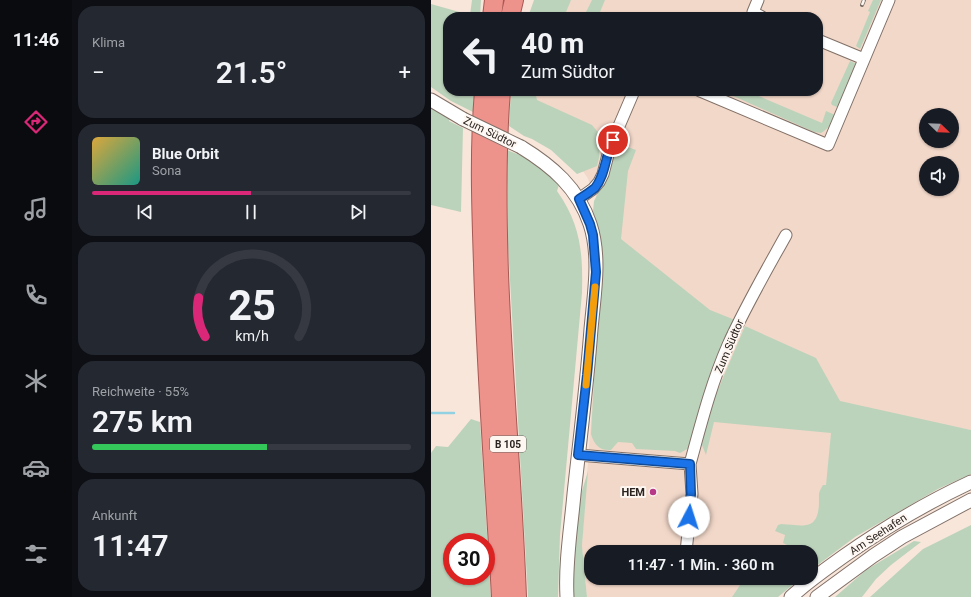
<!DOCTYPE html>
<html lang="de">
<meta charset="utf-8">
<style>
:root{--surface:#171b24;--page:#242831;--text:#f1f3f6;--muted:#9ea1a6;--line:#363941;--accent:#db2777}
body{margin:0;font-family:Roboto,sans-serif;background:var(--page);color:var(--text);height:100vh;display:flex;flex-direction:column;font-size:15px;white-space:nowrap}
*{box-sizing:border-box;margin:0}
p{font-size:13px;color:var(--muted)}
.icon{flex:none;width:22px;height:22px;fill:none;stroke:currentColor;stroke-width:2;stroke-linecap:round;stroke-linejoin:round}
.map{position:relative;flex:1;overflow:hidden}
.details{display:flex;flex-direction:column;gap:6px;padding:6px;background:#0d0f14;width:359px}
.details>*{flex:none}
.hud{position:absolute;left:12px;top:12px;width:380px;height:84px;border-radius:16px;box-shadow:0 1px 3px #0004;background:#171b24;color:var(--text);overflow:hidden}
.needle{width:26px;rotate:113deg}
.fabs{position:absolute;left:488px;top:108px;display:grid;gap:8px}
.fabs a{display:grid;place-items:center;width:40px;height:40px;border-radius:50%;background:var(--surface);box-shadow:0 1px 3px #0004;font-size:20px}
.speed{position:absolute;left:12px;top:533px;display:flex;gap:8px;font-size:20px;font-weight:700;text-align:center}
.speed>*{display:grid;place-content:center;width:52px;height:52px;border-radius:50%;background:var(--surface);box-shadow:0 1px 3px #0004;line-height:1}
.speed .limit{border:6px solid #d22;background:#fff;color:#111}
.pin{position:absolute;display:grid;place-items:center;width:34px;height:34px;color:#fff;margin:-17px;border:2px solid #fff;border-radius:50%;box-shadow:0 1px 4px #0007}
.me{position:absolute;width:44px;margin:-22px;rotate:5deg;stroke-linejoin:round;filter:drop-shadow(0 0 3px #0008)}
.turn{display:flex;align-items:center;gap:14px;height:84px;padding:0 12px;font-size:18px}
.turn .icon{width:52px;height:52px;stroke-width:2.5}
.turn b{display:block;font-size:28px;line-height:34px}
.big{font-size:30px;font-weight:600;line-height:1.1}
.details .widget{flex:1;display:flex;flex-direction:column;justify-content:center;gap:6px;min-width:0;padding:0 14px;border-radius:16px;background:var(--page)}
.details .dial{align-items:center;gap:0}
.dial svg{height:104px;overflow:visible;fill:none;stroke:var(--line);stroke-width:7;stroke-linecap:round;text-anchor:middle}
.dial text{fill:var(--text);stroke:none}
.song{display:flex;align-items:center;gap:12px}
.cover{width:48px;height:48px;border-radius:6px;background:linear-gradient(135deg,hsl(40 70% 55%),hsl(170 70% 35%))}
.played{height:4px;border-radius:2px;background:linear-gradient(90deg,var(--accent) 50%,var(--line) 50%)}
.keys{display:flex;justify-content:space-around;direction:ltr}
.heat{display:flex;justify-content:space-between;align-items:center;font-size:22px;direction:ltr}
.charge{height:6px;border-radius:3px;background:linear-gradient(90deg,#34c759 55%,var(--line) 0)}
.trip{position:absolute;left:153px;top:545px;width:234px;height:40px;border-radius:16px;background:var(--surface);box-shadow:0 1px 3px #0004;font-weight:600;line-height:40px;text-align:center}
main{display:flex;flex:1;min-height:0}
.menu{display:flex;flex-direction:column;width:72px;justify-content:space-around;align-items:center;background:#090b0e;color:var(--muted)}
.menu .icon{width:28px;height:28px}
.menu .current{color:var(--accent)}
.menu b{font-size:18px;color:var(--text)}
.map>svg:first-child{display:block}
.built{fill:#f2d8c9;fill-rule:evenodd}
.green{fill:#bcd3bb;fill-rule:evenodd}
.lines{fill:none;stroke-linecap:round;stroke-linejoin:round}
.stream{stroke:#92d1e1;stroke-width:2.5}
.minor-casing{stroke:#817067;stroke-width:13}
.tertiary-casing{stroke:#817067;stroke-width:15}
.trunk-casing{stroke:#a75954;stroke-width:20}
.minor{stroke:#fff;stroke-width:11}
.tertiary{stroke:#fff;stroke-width:13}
.trunk{stroke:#ee928c;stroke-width:18}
.rail-casing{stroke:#766b64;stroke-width:4}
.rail{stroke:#fdf6f1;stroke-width:2.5;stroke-dasharray:8;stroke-linecap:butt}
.tertiary-bridge-casing{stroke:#817067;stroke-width:15;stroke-linecap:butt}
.tertiary-bridge{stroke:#fff;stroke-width:13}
.route-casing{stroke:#114b97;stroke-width:10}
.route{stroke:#1a73e8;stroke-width:7}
.slow{stroke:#f59e0b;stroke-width:7}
.poi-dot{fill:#b73988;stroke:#fdf6f1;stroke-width:1.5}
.labels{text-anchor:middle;stroke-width:4;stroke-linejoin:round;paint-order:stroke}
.shield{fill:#fdf6f1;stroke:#69625e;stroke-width:1}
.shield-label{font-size:10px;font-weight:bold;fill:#2a231f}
.street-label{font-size:11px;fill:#2a231f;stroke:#fdf6f1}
.poi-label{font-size:11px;font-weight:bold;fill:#2a231f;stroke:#fdf6f1;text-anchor:end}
</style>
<main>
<nav class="menu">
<b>11:46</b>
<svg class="icon current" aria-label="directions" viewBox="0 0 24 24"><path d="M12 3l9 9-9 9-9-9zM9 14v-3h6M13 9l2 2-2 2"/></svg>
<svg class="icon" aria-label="music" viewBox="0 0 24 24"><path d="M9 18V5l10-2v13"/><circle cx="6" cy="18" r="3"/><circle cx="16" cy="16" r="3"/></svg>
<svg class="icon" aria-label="phone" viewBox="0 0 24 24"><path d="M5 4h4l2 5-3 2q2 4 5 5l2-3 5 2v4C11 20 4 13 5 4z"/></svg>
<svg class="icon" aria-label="climate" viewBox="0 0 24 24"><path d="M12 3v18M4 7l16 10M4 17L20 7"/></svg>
<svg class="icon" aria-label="car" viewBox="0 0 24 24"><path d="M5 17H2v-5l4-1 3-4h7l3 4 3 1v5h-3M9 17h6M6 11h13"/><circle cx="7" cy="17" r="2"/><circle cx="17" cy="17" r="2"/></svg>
<svg class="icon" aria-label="filters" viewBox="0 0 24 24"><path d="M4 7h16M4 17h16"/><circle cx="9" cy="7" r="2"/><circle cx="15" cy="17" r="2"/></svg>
</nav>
<section class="details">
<div class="widget"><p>Klima</p>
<div class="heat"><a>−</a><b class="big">21.5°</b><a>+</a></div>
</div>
<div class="widget">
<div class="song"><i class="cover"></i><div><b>Blue Orbit</b><p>Sona</p></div></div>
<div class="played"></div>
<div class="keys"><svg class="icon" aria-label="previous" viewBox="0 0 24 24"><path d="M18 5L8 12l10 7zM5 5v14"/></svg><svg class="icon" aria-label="pause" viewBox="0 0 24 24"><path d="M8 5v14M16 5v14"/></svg><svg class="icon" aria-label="next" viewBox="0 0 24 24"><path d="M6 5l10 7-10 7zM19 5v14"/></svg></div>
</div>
<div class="widget dial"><svg viewBox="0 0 100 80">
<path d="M14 69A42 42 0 1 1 86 69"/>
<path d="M14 69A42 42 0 0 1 9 39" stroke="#db2777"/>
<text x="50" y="56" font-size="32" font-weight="700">25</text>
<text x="50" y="72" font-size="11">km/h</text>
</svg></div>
<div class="widget"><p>Reichweite · 55%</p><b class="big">275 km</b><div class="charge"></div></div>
<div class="widget"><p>Ankunft</p><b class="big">11:47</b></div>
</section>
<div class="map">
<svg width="540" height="597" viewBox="0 0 540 597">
<rect width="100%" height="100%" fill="#f9e6db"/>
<path class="built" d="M138 0H540V430L509 424 394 522 353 552H160V578H318L309 585 301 597H156L151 546 172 249 166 199 156 177 148 166 97 126 101 91H387V17H131ZM495 115H521V141H495ZM495 163H521V189H495Z"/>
<path class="green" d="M41 0H50L49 17H17V91H44L42 112 20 101 0 87V4L39 15Z
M103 0H140L133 17H97Z
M161 0H174L167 17 153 16Z
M442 0H450L429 49 425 46 439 12 437 11Z
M419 61 426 64 409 106 406 107 401 105 400 103Z
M80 91H104L106 100 161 125 170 136 172 142 168 143V158L166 166 146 174 120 150 101 139 93 136 78 126Z
M291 91H316L391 123 395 111 404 115C401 124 398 128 390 133L383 132Z
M0 107 19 118 18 121 32 128 30 212 0 205Z
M194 146 205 150 197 171 190 239 279 310 304 320 269 405 258 448 249 453 244 451 205 449 201 443 187 442 180 450C168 451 163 444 160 434L170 253 162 211 163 201 174 180 182 159 187 149Z
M76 150 97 158 112 170 128 185 126 191C150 225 152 253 151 293L129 535 127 597H97L77 245Z
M314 326 385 358 409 401 540 430V474L507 489 424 537 380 570V552H353L360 547 352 543 354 535 344 531 347 525 350 524C372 525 387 532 388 503 388 494 387 493 392 485H395L400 433 283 422 275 455 271 445 272 434 283 399Z
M40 419 49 422 60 597H0V453L5 446 17 447ZM21 542H55V576H21Z
M157 471 151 546 156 597H143L141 568 148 501Z
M540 525V597H439L492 549Z
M483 541 490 542 460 565 445 579 431 597H404L435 570Z
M318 578H370L347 597H301L309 585Z"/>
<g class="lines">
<path class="stream" d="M0 413H23"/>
<g class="minor-casing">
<path id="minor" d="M327 0 322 12 331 17
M387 40 433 59
M269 91 397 145 458 0
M148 199 162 189 168 182 172 174 179 147 203 91
M147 455 259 464C270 424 280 384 297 345 314 307 335 271 355 235
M255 552 261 494 259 464"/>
</g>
<g class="tertiary-casing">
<path id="tertiary" d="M0 100 32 119
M90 147C121 166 147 188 159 224 170 257 163 295 160 329 156 384 149 439 143 494 140 528 134 563 136 597
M360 597C376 582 395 569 413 556 453 528 495 503 540 482
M386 597 442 556 471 537 540 500"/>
</g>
<g class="trunk-casing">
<path id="trunk" d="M61 17 63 0
M79 17 83 0
M53 91C48 149 50 206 52 264 55 375 64 486 70 597
M70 91C65 151 66 212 68 273 72 381 82 489 86 597"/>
</g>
<use href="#minor" class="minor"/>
<use href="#tertiary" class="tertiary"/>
<use href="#trunk" class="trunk"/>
<g class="rail-casing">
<path id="rail" d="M431 5 433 0"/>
</g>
<use href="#rail" class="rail"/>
<g class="tertiary-bridge-casing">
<path id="tertiary-bridge" d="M32 119 90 147"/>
</g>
<use href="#tertiary-bridge" class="tertiary-bridge"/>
</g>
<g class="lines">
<g class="route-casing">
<path id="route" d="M182 140C174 156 175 174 164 188 159 192 153 196 148 199L159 224 162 235 165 272 156 375 147 455 259 464 260 494 258 517"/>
</g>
<use href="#route" class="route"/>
<path class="slow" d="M155 385 164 287"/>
</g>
<circle class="poi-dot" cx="222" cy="492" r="4"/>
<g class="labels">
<rect class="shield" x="59" y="436" width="36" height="16" rx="3"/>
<g class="shield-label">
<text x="77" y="448">B 105</text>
</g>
<g class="street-label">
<text transform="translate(59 132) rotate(26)" y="4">Zum Südtor</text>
<text transform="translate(298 346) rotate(-67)" y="4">Zum Südtor</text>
<text transform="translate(447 534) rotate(-33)" y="4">Am Seehafen</text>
</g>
<g class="poi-label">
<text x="214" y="496">HEM</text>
</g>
</g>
</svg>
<div class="fabs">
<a><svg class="needle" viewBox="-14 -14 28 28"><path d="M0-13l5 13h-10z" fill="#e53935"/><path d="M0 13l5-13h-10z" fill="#9ea1a6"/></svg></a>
<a><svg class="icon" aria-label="sound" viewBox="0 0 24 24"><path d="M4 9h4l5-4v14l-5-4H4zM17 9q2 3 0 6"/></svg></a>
</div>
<div class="speed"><div class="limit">30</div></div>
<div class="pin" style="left:182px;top:140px;background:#d93025"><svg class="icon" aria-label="arrive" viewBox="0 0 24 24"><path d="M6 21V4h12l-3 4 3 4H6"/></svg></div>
<svg class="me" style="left:258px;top:517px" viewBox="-20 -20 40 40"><circle r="19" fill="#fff"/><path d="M0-13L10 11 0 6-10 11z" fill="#1a73e8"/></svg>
<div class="trip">11:47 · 1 Min. · 360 m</div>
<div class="hud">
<div class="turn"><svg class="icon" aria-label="left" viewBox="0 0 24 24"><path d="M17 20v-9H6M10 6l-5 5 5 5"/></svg><div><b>40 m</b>Zum Südtor</div></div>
</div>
</div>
</main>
